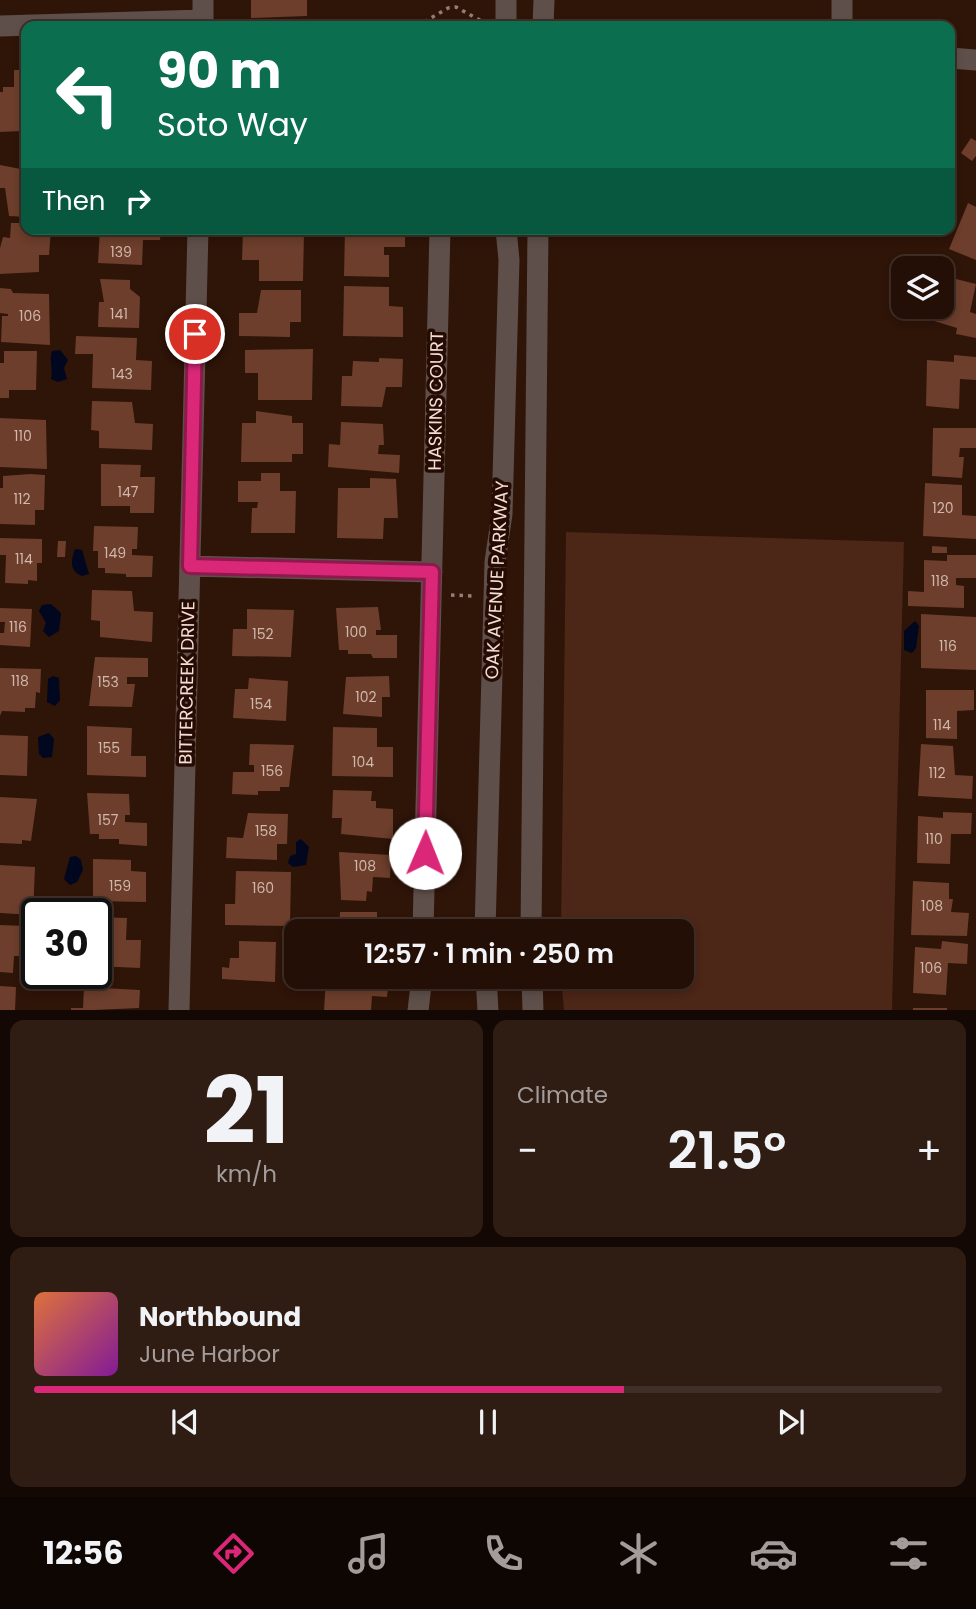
<!DOCTYPE html>
<meta charset="utf-8">
<style>
:root{--surface:#230f06;--page:#2f1d14;--text:#f1f3f6;--muted:#a39c9b;--line:#402f28;--accent:#db2777}
body{margin:0;font-family:Poppins,sans-serif;background:var(--page);color:var(--text);height:100vh;display:flex;flex-direction:column;font-size:26px;white-space:nowrap}
*{box-sizing:border-box;margin:0}
p{font-size:23px;color:var(--muted)}
.icon{flex:none;width:38px;height:38px;fill:none;stroke:currentColor;stroke-width:2;stroke-linecap:round;stroke-linejoin:round}
.map{position:relative;height:1010px;overflow:hidden}
.side{display:flex;flex-direction:column;gap:10px;padding:10px;background:#130803;flex:1}
.side>*{flex:none}
.top-card{position:absolute;left:21px;top:21px;width:934px;height:214px;border-radius:14px;box-shadow:0 4px 10px #0003,0 0 0 2px var(--line);background:#0b6e4f;color:#fff;overflow:hidden}
.controls{position:absolute;left:891px;top:256px;display:grid;gap:14px}
.controls a{display:grid;place-items:center;width:63px;height:63px;border-radius:14px;background:var(--surface);box-shadow:0 4px 10px #0003,0 0 0 2px var(--line);font-size:35px}
.speed{position:absolute;left:21px;top:898px;display:flex;gap:14px;font-size:35px;font-weight:700;text-align:center}
.speed>*{display:grid;place-content:center;width:91px;height:91px;border-radius:50%;background:var(--surface);box-shadow:0 4px 10px #0003,0 0 0 2px var(--line);line-height:1}
.speed .limit{border:4px solid #111;border-radius:10px;background:#fff;color:#111}
.pin{position:absolute;display:grid;place-items:center;width:60px;height:60px;color:#fff;margin:-30px;border:4px solid #fff;border-radius:50%;box-shadow:0 2px 7px #0007}
.me{position:absolute;width:77px;margin:-38px;rotate:1deg;stroke-linejoin:round;filter:drop-shadow(0 0 5px #0008)}
.turn{display:flex;align-items:center;gap:24px;height:147px;padding:0 21px;font-size:32px}
.turn .icon{width:91px;height:91px;stroke-width:2.5}
.turn b{display:block;font-size:49px;line-height:60px}
.then{display:flex;align-items:center;height:66px;padding:0 21px;background:#0003;gap:14px;font-size:26px}
.big{font-size:52px;font-weight:600;line-height:1.1}
.side .card{flex:1;display:flex;flex-direction:column;justify-content:center;gap:10px;min-width:0;padding:0 24px;border-radius:14px;background:var(--page)}
.side .dial{align-items:center;gap:0}
.dial b{font-size:91px;line-height:1}
.song{display:flex;align-items:center;gap:21px}
.cover{width:84px;height:84px;border-radius:10px;background:linear-gradient(135deg,hsl(20 70% 55%),hsl(290 70% 35%))}
.played{height:7px;border-radius:4px;background:linear-gradient(90deg,var(--accent) 65%,var(--line) 65%)}
.keys{display:flex;justify-content:space-around;direction:ltr}
.heat{display:flex;justify-content:space-between;align-items:center;font-size:38px;direction:ltr}
.side .tiles{flex:1;display:grid;gap:10px;grid-template-columns:1fr 1fr}
.card:last-child{grid-column:span 2}
.trip{position:absolute;left:284px;top:919px;width:410px;height:70px;border-radius:14px;background:var(--surface);box-shadow:0 4px 10px #0003,0 0 0 2px var(--line);font-weight:600;line-height:70px;text-align:center}
.dock{display:flex;height:112px;justify-content:space-around;align-items:center;background:#0e0602;color:var(--muted)}
.dock .icon{width:49px;height:49px}
.dock .current{color:var(--accent)}
.dock b{font-size:32px;color:var(--text)}
.map>svg:first-child{display:block}
.green{fill:#4c2617}
.water{fill:#00071e}
.building{fill:#6c3e2b}
.lines{fill:none;stroke-linecap:round;stroke-linejoin:round}
.path{stroke:#957e74;stroke-width:3.5;stroke-dasharray:3.5 5;stroke-linecap:butt}
.minor{stroke:#5e4f4a;stroke-width:21}
.route-casing{stroke:#8e194d;stroke-width:18}
.route{stroke:#db2777;stroke-width:12}
.labels{text-anchor:middle;stroke-width:7;stroke-linejoin:round;paint-order:stroke}
.number-label{font-size:14px;fill:#d1b7ac}
.street-label{font-size:18px;fill:#f3dfd7;stroke:#250b02}
</style>
<div class="map">
<svg width="976" height="1011" viewBox="0 0 976 1011">
<rect width="100%" height="100%" fill="#2f1408"/>
<path class="green" d="M566 532 904 542 892 1010H564L561 977 681 976V931H561Z"/>
<path class="water" d="M60 350 68 360 64 368 67 379 58 382 51 379C53 369 49 360 52 351Z
M75 549 82 550 89 574 82 576C69 571 71 560 75 549Z
M51 604 61 613 59 631 49 637 43 631 46 623 39 611 42 605Z
M915 621 919 626 916 648 912 653 904 650V631Z
M53 676 59 678 60 700 55 706 47 702 48 679Z
M49 733 54 739 52 757 43 758 39 754 38 737Z
M301 839 309 847 306 865 293 867 288 863 290 856 296 854V842Z
M76 856 81 860 83 870 77 882 70 885 64 879 70 857Z"/>
<path class="building" d="M251 0H307V16L251 18Z
M14 70H26V120H22V131L0 132V92H3V87H14Z
M971 138 976 141V156L972 161 961 153Z
M0 165 26 170V217L9 216 5 188H0Z
M968 203 976 207V260L949 249Z
M11 223H26V229H51L49 255H39V272L0 274V248L3 237 10 238Z
M100 229H161L160 240H143L142 265 98 263Z
M345 229H405V247H384V255H389V277L344 276Z
M243 230 304 231 303 281H259V260H242Z
M944 276 976 284 970 312 976 314V338L956 334 957 328 921 317 923 306H942Z
M100 279 130 280V289L140 297 139 328 98 327 99 302H104Z
M344 286 389 287V306L403 307V337L343 336Z
M0 288 11 289 13 293 49 294 50 345 1 342 2 316H8V314L0 313Z
M261 290H301V322H290V337L239 336V313H257Z
M76 336 137 338 136 360 152 361 151 390 92 388 93 354H75Z
M313 349 312 400H258V373H245V350Z
M4 351H37L36 390H9V398H0V363H4Z
M954 355 976 357V380L960 379 959 409 926 406 927 360 954 362Z
M379 358 403 359 402 387H386L382 407 341 406 342 376H352L353 361 379 362Z
M92 401 132 402 135 423 153 424 152 450 99 448V431L91 430Z
M256 411 292 416V423H303V454H292V462H241L242 423H256Z
M0 418 46 420 47 469 0 467Z
M341 422 383 424 384 445H379L378 454 400 455 399 473 328 467 329 444 340 445Z
M933 428H976V448H960L959 457H964L962 478 932 476Z
M101 464 141 465 140 477H155L154 513H130V506H101Z
M261 473H280V491H296L295 533H251L252 508H257L258 502H238V481H261Z
M30 474 45 475 44 510H35V525L0 524V488H3V476Z
M370 478 396 479 398 518H384L383 539 337 538 338 488H370Z
M925 483 962 485V515L976 516V539L923 536Z
M94 526 138 527 137 549H132V555L153 556 152 577H126V574L105 573V568H98V551H93Z
M0 538 42 539V563H37V581L28 580V584L5 583 6 555H0Z
M58 541H66L65 557H57Z
M932 546 947 547V553H932Z
M947 555H976V578H956V585L964 586V608L908 606V591L924 592V560L947 561Z
M92 590 132 591 134 611 153 612 152 642 100 637V621L91 620Z
M378 607 381 630H376V635H397V658H373L371 654H348V650H339L336 608Z
M0 608 32 609 30 647 0 645V633H4L5 622H0Z
M247 609 294 610 291 657 232 656 233 629H247Z
M921 614 976 617V670L921 668Z
M95 657 148 658V677H127V684H135L132 707 89 706Z
M0 668 41 669 40 693 36 692 35 708H25V712L2 711 0 716Z
M389 676 390 697H382V717L343 714 346 677Z
M249 678 288 681 286 721 233 718 235 689H248Z
M926 690H974V710L957 711V739L926 738Z
M87 726 132 728 131 756H146V777L87 775Z
M333 727 377 728V747H393V777L332 776Z
M0 735 28 736 27 776 0 775Z
M250 744 294 745 289 787H280V791H258V795L232 794 233 772H254V765H249Z
M921 744 953 746 955 775 973 776 972 799 918 796Z
M333 790 372 791 371 801H376V808L393 809V839L341 834 342 818H332Z
M87 793 129 794 130 815H125V822L147 823V846L119 844V839H99V834H90Z
M0 797 37 799 31 841 22 840V844L0 843Z
M943 812 972 813 971 834H951L950 864 917 863 918 816 943 818Z
M248 813 288 814 287 844H277V860L226 858 227 837 243 838Z
M339 852 391 855 390 878 373 877 372 892 367 891 366 901 341 900Z
M93 859 131 860V871L146 872V902L93 901Z
M0 865 35 867 33 915 0 913Z
M236 871 291 872 290 926 225 925V904H235Z
M913 881 949 883V899H953L951 912 969 913 967 936 911 935Z
M340 912H377V925H391V931H339Z
M96 917 127 918 126 940H141L140 968 96 966Z
M0 925 26 926 25 956H14L13 973 0 972Z
M239 941 276 942 275 982 222 979V967L229 968 230 958H239Z
M942 941 968 944 967 964 948 963 946 995 913 993 915 947 941 949Z
M326 976H389L387 997 372 996 371 1011H324Z
M0 986 16 987 15 1011H0Z
M84 987 140 990 139 1008 71 1011V1008H83Z
M913 1008H947V1011H913Z"/>
<g class="lines">
<path class="path" d="M417 26 448 8 456 7 485 23
M451 595 474 596"/>
<path class="minor" d="M0 26 203 20
M203 26V0
M506 26V0
M543 26 544 0
M842 26V0
M950 58 976 60
M190 566 432 572
M423 931 440 229
M485 931 495 562 502 514 509 260 506 229
M531 931 538 229
M486 976 488 1011
M532 976 533 1011
M179 1011 198 229
M418 1011 422 976"/>
</g>
<g class="lines">
<g class="route-casing">
<path id="route" d="M195 334 190 566 432 572 425 853"/>
</g>
<use href="#route" class="route"/>
</g>
<g class="labels">
<g class="number-label">
<text x="121" y="257">139</text>
<text x="119" y="319">141</text>
<text x="30" y="321">106</text>
<text x="122" y="379">143</text>
<text x="23" y="441">110</text>
<text x="128" y="497">147</text>
<text x="22" y="504">112</text>
<text x="943" y="513">120</text>
<text x="115" y="558">149</text>
<text x="24" y="564">114</text>
<text x="940" y="586">118</text>
<text x="18" y="632">116</text>
<text x="356" y="637">100</text>
<text x="263" y="639">152</text>
<text x="948" y="651">116</text>
<text x="20" y="686">118</text>
<text x="108" y="687">153</text>
<text x="366" y="702">102</text>
<text x="261" y="709">154</text>
<text x="942" y="730">114</text>
<text x="109" y="753">155</text>
<text x="363" y="767">104</text>
<text x="272" y="776">156</text>
<text x="937" y="778">112</text>
<text x="108" y="825">157</text>
<text x="266" y="836">158</text>
<text x="934" y="844">110</text>
<text x="365" y="871">108</text>
<text x="120" y="891">159</text>
<text x="263" y="893">160</text>
<text x="932" y="911">108</text>
<text x="931" y="973">106</text>
</g>
<g class="street-label">
<text transform="translate(436 401) rotate(-89)" y="6">HASKINS COURT</text>
<text transform="translate(497 580) rotate(-87)" y="6">OAK AVENUE PARKWAY</text>
<text transform="translate(187 683) rotate(-89)" y="6">BITTERCREEK DRIVE</text>
</g>
</g>
</svg>
<div class="controls">
<a><svg class="icon" aria-label="layers" viewBox="0 0 24 24"><path d="M12 4l9 5-9 5-9-5zM3 14l9 5 9-5"/></svg></a>
</div>
<div class="speed"><div class="limit">30</div></div>
<div class="pin" style="left:195px;top:334px;background:#d93025"><svg class="icon" aria-label="arrive" viewBox="0 0 24 24"><path d="M6 21V4h12l-3 4 3 4H6"/></svg></div>
<svg class="me" style="left:425px;top:853px" viewBox="-20 -20 40 40"><circle r="19" fill="#fff"/><path d="M0-13L10 11 0 6-10 11z" fill="#db2777"/></svg>
<div class="trip">12:57 · 1 min · 250 m</div>
<div class="top-card">
<div class="turn"><svg class="icon" aria-label="left" viewBox="0 0 24 24"><path d="M17 20v-9H6M10 6l-5 5 5 5"/></svg><div><b>90 m</b>Soto Way</div></div>
<div class="then">Then<svg class="icon" aria-label="right" viewBox="0 0 24 24"><path d="M7 20v-9h11M14 6l5 5-5 5"/></svg></div>
</div>
</div>
<section class="side">
<div class="tiles">
<div class="card dial"><b>21</b><p>km/h</p></div>
<div class="card"><p>Climate</p>
<div class="heat"><a>−</a><b class="big">21.5°</b><a>+</a></div>
</div>
<div class="card">
<div class="song"><i class="cover"></i><div><b>Northbound</b><p>June Harbor</p></div></div>
<div class="played"></div>
<div class="keys"><svg class="icon" aria-label="previous" viewBox="0 0 24 24"><path d="M18 5L8 12l10 7zM5 5v14"/></svg><svg class="icon" aria-label="pause" viewBox="0 0 24 24"><path d="M8 5v14M16 5v14"/></svg><svg class="icon" aria-label="next" viewBox="0 0 24 24"><path d="M6 5l10 7-10 7zM19 5v14"/></svg></div>
</div>
</div>
</section>
<nav class="dock">
<b>12:56</b>
<svg class="icon current" aria-label="directions" viewBox="0 0 24 24"><path d="M12 3l9 9-9 9-9-9zM9 14v-3h6M13 9l2 2-2 2"/></svg>
<svg class="icon" aria-label="music" viewBox="0 0 24 24"><path d="M9 18V5l10-2v13"/><circle cx="6" cy="18" r="3"/><circle cx="16" cy="16" r="3"/></svg>
<svg class="icon" aria-label="phone" viewBox="0 0 24 24"><path d="M5 4h4l2 5-3 2q2 4 5 5l2-3 5 2v4C11 20 4 13 5 4z"/></svg>
<svg class="icon" aria-label="climate" viewBox="0 0 24 24"><path d="M12 3v18M4 7l16 10M4 17L20 7"/></svg>
<svg class="icon" aria-label="car" viewBox="0 0 24 24"><path d="M5 17H2v-5l4-1 3-4h7l3 4 3 1v5h-3M9 17h6M6 11h13"/><circle cx="7" cy="17" r="2"/><circle cx="17" cy="17" r="2"/></svg>
<svg class="icon" aria-label="filters" viewBox="0 0 24 24"><path d="M4 7h16M4 17h16"/><circle cx="9" cy="7" r="2"/><circle cx="15" cy="17" r="2"/></svg>
</nav>
